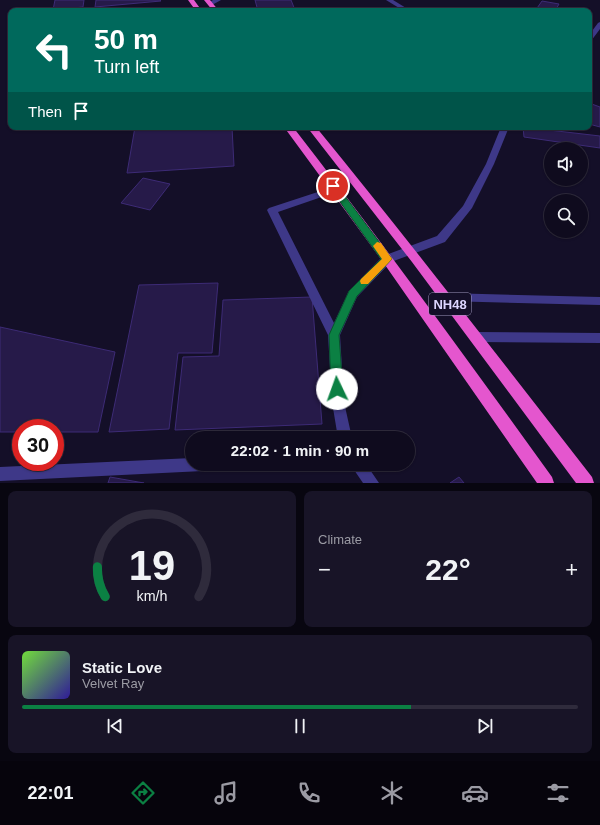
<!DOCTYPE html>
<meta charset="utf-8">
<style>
:root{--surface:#0f0b1e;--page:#181427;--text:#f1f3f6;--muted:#9b9ba4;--line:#2f2b3c;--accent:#0b8043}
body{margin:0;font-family:Arial,sans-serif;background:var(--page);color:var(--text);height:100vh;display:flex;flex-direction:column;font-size:15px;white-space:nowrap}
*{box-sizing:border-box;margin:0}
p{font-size:13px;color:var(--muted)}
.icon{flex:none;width:22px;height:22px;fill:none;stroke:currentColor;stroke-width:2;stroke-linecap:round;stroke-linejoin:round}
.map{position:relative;height:483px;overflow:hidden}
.panel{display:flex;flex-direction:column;gap:8px;padding:8px;background:#080610;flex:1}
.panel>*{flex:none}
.guide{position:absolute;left:8px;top:8px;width:584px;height:122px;border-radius:8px;box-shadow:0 1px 3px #0004,0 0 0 1px var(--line);background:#00695c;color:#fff;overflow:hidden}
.controls{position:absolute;left:544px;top:142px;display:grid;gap:8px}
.controls a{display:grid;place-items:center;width:44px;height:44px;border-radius:50%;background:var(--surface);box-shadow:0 1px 3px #0004,0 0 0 1px var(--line);font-size:20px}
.speed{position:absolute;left:12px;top:419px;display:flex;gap:8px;font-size:20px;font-weight:700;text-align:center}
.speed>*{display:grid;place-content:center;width:52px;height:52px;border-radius:50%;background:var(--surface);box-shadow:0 1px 3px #0004,0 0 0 1px var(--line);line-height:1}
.speed .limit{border:6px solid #d22;background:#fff;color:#111}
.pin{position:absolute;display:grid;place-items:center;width:34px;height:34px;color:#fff;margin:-17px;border:2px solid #fff;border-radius:50%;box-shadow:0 1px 4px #0007}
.me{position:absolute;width:44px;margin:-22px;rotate:357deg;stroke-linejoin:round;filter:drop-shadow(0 0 3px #0008)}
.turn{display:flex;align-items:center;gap:14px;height:84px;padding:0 20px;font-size:18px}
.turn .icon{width:52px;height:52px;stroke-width:2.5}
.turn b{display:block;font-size:28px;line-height:34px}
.then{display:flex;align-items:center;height:38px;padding:0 20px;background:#0003;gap:8px;font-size:15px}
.big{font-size:30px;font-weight:800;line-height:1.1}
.panel .widget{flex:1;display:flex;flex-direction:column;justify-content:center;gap:6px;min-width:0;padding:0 14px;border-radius:8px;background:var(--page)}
.panel .dial{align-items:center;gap:0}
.dial svg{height:104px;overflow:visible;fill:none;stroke:var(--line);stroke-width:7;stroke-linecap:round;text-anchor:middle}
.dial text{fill:var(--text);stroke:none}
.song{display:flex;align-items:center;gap:12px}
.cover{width:48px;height:48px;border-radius:6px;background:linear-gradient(135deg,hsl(100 70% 55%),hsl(250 70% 35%))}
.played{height:4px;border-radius:2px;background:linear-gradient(90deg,var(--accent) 70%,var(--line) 70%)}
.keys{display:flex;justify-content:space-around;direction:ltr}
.heat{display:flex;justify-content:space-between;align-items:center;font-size:22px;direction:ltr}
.panel .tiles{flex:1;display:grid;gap:8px;grid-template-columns:1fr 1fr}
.widget:last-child{grid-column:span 2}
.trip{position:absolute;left:185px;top:431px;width:230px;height:40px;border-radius:20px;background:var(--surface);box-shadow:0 1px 3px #0004,0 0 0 1px var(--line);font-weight:800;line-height:40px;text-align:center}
.menu{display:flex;height:64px;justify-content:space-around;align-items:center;background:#06040c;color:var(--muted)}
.menu .icon{width:28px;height:28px}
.menu .active{color:var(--accent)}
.menu b{font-size:18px;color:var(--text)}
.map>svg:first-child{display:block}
.building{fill:#261a49;stroke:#3d2b76}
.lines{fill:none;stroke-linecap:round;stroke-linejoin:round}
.minor{fill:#3e3888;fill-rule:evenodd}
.trunk{fill:#e456ce;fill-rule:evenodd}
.route{fill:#0b8043;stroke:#07532c}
.slow{fill:#f59e0b}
.labels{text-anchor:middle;stroke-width:4;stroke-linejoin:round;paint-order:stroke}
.shield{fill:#140f28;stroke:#a09abe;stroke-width:1}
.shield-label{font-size:13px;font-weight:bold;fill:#dcd5ff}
</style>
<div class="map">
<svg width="600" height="483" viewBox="0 0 600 483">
<rect width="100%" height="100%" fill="#140f28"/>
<path class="building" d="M55 0H84L83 7 53 10Z
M96 0H160L161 1 95 7Z
M255 0H291L295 10 312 8 313 11H258Z
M542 1 559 4 555 11H535Z
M589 103 600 107V127L589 124Z
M135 127H232L234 166 127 173Z
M523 127 600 136V148L524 137Z
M143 178 170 184 150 210 121 203Z
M218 283 212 353H178L169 429 109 432 139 285Z
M312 297 322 424 175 430 183 357 219 356 223 300Z
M0 327 115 352 98 432H55V428H21V432H0Z
M110 477 144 483H108Z
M459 477 464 483H450Z"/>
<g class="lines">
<path class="minor" d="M213 0H221L212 5H208V3Z
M386 0H393L411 11H404Z
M198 7 199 8 196 10 129 11 132 9Z
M600 22V29L591 41 589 42V35L598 23Z
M501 127H509L494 164 472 208 445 242 391 262 357 297 340 335 344 402 352 438H338L332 402 328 335 267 210 269 208 333 187H339L341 189 339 191 278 212 334 323 349 291 383 256 437 236 463 206 486 164Z
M445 293 600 297V305L445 301 441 300 440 297 441 294Z
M476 332 600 333V343L476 342 472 341 470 337 472 333Z
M192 458V464H210L208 469 203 471 0 481V467Z
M350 464H366L379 483H363Z"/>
<path class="trunk" d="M188 0H194L202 11H196Z
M204 0H210L219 11H213Z
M284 127H293C382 242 467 359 552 477L554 483H537L383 262Z
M307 127H316C410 242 501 360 592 477L594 483H576L412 262Z"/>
</g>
<path class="route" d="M333 183 336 184 392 259 357 296 339 335 343 389 341 392 337 394 333 392 331 389 329 335 349 291 381 259 330 188 329 186 330 184Z"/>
<path class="slow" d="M377 242 381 243 392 259 368 284H361L360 281 361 279 382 259 373 246Z"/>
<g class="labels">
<rect class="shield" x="429" y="293" width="42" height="22" rx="3"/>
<g class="shield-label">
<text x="450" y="309">NH48</text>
</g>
</g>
</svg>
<div class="controls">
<a><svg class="icon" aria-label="sound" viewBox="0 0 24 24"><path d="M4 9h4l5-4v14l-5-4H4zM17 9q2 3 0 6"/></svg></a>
<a><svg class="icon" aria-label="search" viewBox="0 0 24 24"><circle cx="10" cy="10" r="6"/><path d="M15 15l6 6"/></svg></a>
</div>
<div class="speed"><div class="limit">30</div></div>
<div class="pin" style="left:333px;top:186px;background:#d93025"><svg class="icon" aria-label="arrive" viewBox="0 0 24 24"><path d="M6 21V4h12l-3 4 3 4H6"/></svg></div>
<svg class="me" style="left:337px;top:389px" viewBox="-20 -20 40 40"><circle r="19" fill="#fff"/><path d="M0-13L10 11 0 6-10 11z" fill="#0b8043"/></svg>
<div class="trip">22:02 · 1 min · 90 m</div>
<div class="guide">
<div class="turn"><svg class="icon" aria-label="left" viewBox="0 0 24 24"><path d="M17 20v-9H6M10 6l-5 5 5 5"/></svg><div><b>50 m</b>Turn left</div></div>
<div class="then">Then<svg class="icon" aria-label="arrive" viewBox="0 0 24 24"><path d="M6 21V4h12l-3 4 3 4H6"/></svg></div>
</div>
</div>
<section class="panel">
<div class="tiles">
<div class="widget dial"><svg viewBox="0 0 100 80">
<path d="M14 69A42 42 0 1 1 86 69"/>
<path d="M14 69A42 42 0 0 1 8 46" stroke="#0b8043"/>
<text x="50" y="56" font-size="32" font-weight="700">19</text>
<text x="50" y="72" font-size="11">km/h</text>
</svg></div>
<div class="widget"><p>Climate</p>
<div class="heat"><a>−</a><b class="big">22°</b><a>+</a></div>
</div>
<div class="widget">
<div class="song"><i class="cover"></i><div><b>Static Love</b><p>Velvet Ray</p></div></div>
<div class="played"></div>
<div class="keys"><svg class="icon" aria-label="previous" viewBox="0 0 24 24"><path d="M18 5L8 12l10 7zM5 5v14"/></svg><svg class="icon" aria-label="pause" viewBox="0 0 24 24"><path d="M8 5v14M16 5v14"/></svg><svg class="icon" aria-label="next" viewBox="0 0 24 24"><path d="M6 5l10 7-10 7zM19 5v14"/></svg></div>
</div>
</div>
</section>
<nav class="menu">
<b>22:01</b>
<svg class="icon active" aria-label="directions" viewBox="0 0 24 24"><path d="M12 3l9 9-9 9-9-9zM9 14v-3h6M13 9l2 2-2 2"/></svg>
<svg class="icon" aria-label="music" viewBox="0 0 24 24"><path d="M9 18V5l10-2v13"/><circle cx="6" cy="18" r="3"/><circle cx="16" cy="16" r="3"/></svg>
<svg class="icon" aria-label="phone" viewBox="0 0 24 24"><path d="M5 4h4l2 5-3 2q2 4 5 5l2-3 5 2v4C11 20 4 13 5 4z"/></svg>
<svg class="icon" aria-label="climate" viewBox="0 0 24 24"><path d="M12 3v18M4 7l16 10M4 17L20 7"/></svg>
<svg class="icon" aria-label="car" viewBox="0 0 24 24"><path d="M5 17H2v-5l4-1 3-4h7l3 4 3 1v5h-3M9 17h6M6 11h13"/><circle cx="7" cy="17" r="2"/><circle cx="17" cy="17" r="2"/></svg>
<svg class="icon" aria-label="filters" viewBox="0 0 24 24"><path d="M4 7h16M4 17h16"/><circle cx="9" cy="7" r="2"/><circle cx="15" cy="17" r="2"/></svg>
</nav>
